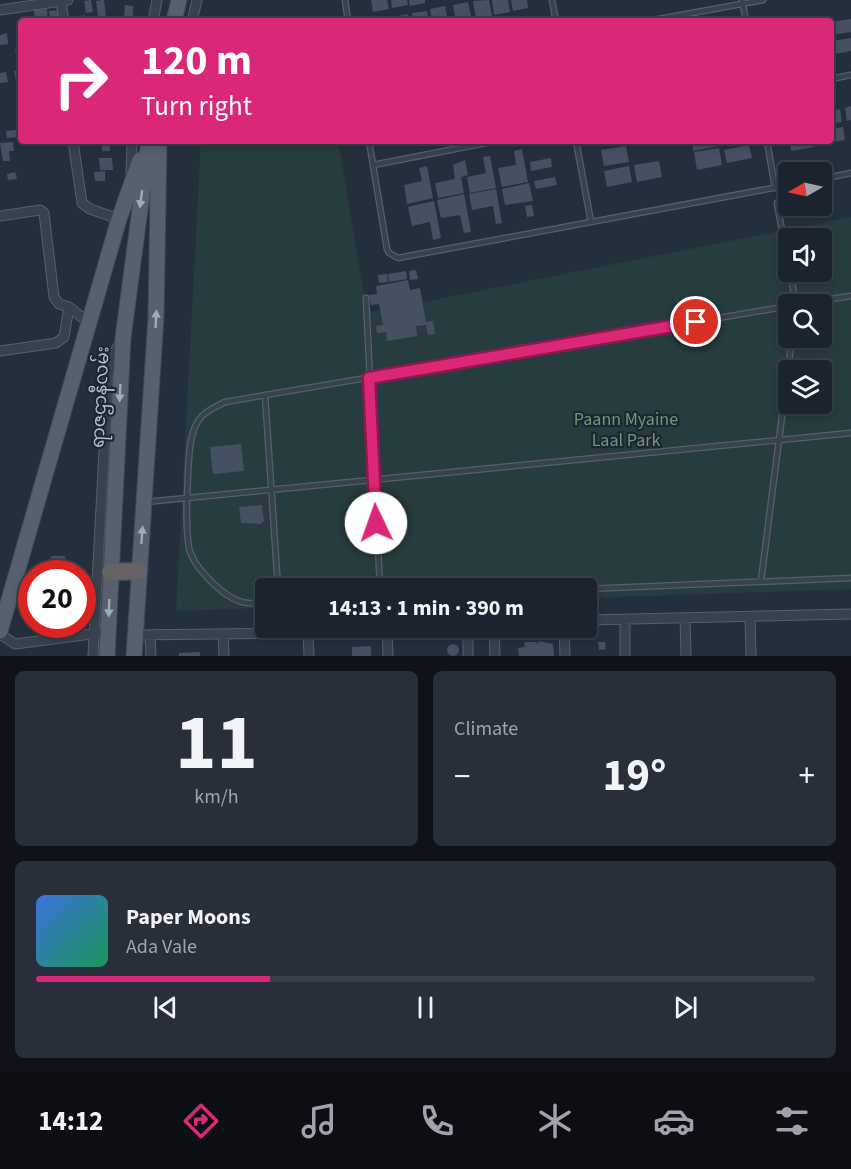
<!DOCTYPE html>
<meta charset="utf-8">
<style>
:root{--surface:#1b232e;--page:#282f3a;--text:#f1f3f6;--muted:#a0a4aa;--line:#39404a;--accent:#db2777}
body{margin:0;font-family:"Source Sans 3","Noto Sans Myanmar",sans-serif;background:var(--page);color:var(--text);height:100vh;display:flex;flex-direction:column;font-size:22px;white-space:nowrap}
*{box-sizing:border-box;margin:0}
p{font-size:20px;color:var(--muted)}
.icon{flex:none;width:33px;height:33px;fill:none;stroke:currentColor;stroke-width:2;stroke-linecap:round;stroke-linejoin:round}
.map{position:relative;height:656px;overflow:hidden}
.panel{display:flex;flex-direction:column;gap:15px;padding:15px;background:#0f1319;flex:1}
.panel>*{flex:none}
.hud{position:absolute;left:18px;top:18px;width:816px;height:126px;border-radius:6px;box-shadow:0 3px 9px #0003,0 0 0 2px var(--line);background:#db2777;color:#fff;overflow:hidden}
.needle{width:39px;rotate:261deg}
.tools{position:absolute;left:778px;top:162px;display:grid;gap:12px}
.tools a{display:grid;place-items:center;width:54px;height:54px;border-radius:6px;background:var(--surface);box-shadow:0 3px 9px #0003,0 0 0 2px var(--line);font-size:30px}
.speed{position:absolute;left:18px;top:560px;display:flex;gap:12px;font-size:30px;font-weight:700;text-align:center}
.speed>*{display:grid;place-content:center;width:78px;height:78px;border-radius:50%;background:var(--surface);box-shadow:0 3px 9px #0003,0 0 0 2px var(--line);line-height:1}
.speed .limit{border:9px solid #d22;background:#fff;color:#111}
.pin{position:absolute;display:grid;place-items:center;width:51px;height:51px;color:#fff;margin:-26px;border:3px solid #fff;border-radius:50%;box-shadow:0 2px 6px #0007}
.me{position:absolute;width:66px;margin:-33px;rotate:357deg;stroke-linejoin:round;filter:drop-shadow(0 0 4px #0008)}
.turn{display:flex;align-items:center;gap:21px;height:126px;padding:0 24px;font-size:27px}
.turn .icon{width:78px;height:78px;stroke-width:2.5}
.turn b{display:block;font-size:42px;line-height:51px}
.big{font-size:45px;font-weight:700;line-height:1.1}
.panel .widget{flex:1;display:flex;flex-direction:column;justify-content:center;gap:9px;min-width:0;padding:0 21px;border-radius:9px;background:var(--page)}
.panel .dial{align-items:center;gap:0}
.dial b{font-size:78px;line-height:1}
.song{display:flex;align-items:center;gap:18px}
.cover{width:72px;height:72px;border-radius:9px;background:linear-gradient(135deg,hsl(220 70% 55%),hsl(150 70% 35%))}
.played{height:6px;border-radius:3px;background:linear-gradient(90deg,var(--accent) 30%,var(--line) 30%)}
.keys{display:flex;justify-content:space-around;direction:ltr}
.heat{display:flex;justify-content:space-between;align-items:center;font-size:33px;direction:ltr}
.panel .tiles{flex:1;display:grid;gap:15px;grid-template-columns:1fr 1fr}
.widget:last-child{grid-column:span 2}
.trip{position:absolute;left:255px;top:578px;width:342px;height:60px;border-radius:6px;background:var(--surface);box-shadow:0 3px 9px #0003,0 0 0 2px var(--line);font-weight:700;line-height:60px;text-align:center}
.tab-bar{display:flex;height:96px;justify-content:space-around;align-items:center;background:#0b0e12;color:var(--muted)}
.tab-bar .icon{width:42px;height:42px}
.tab-bar .current{color:var(--accent)}
.tab-bar b{font-size:27px;color:var(--text)}
.map>svg:first-child{display:block}
.green{fill:#263c3f;fill-rule:evenodd}
.building{fill:#455162}
.lines{fill:none;stroke-linecap:round;stroke-linejoin:round}
.service-casing{stroke:#565f6c;stroke-width:7}
.minor-casing{stroke:#565f6c;stroke-width:11}
.primary-casing{stroke:#414a57;stroke-width:17}
.trunk-casing{stroke:#434c59;stroke-width:19}
.service{stroke:#38414e;stroke-width:4.5}
.minor{stroke:#38414e;stroke-width:9}
.primary{stroke:#56606e;stroke-width:15}
.trunk{stroke:#656462;stroke-width:16}
.oneway{fill:#a1aab7}
.route-casing{stroke:#8e194d;stroke-width:15}
.route{stroke:#db2777;stroke-width:10}
.labels{text-anchor:middle;stroke-width:4.5;stroke-linejoin:round;paint-order:stroke}
.street-label{font-size:18px;fill:#b4bcc9;stroke:#1d2633}
.park-label{font-size:18px;fill:#6b9a76;stroke:#1d2633}
</style>
<div class="map">
<svg width="851" height="656" viewBox="0 0 851 656">
<rect width="100%" height="100%" fill="#242f3e"/>
<path class="green" d="M201 141H338L367 313 851 217V589L587 598 586 588H266L265 608 176 611ZM789 238H822V272H789ZM789 304H822V338H789ZM789 370H822V404H789Z"/>
<path class="building" d="M91 0 93 12 86 13 84 1Z
M102 0H104L106 16 98 17 96 1Z
M371 0H387L389 9 373 12Z
M391 0H407L408 5 392 8Z
M409 0H425V3L410 6Z
M489 0 492 16 476 19 473 1Z
M492 0H508L510 12 494 15Z
M511 0H527L528 8 513 11Z
M468 2 472 20 456 21 453 5Z
M125 5 133 6V17H124Z
M445 6 448 21H432L430 9Z
M47 9 48 21H35L34 10Z
M62 10 63 21H50L49 11Z
M427 11 429 21H413L412 13Z
M408 14 409 21H393L392 17Z
M85 15 86 21H75L74 17Z
M851 19V32L832 35 831 22Z
M7 33 8 44 0 45V35Z
M851 38V51L835 54 833 41Z
M21 48V60L17 61 15 49Z
M21 70V81H16L14 71Z
M6 72 8 82 0 83V73Z
M851 106V120L847 121 845 108Z
M840 109 842 122 831 124V111Z
M843 127 845 140 821 144 820 141H831V129Z
M17 130 18 137 7 138 6 131Z
M102 141H110V151H102Z
M692 141H718V146L693 151Z
M790 141H814L815 147 791 151Z
M13 142 14 151H9L10 161H3L0 143Z
M749 145 752 158 727 163 724 150Z
M626 146 629 162 604 166 601 150Z
M719 148 722 165 697 170 694 152Z
M522 149 528 182 502 187 498 168 516 165 514 151Z
M490 156 496 188 470 193 467 177 486 173 483 157Z
M99 158H112L113 170H100Z
M551 158 552 167 531 171 530 162Z
M465 160 468 175 461 177 464 193 438 198 435 183 455 179 453 165Z
M659 161 662 177 637 182 634 165Z
M427 166 433 198 407 204 404 185 422 181 419 168Z
M629 166 632 182 607 187 604 171Z
M105 171V181H95L94 172Z
M15 172 17 179 8 180 7 174Z
M555 177 557 185 536 189 534 181Z
M529 183 533 201 505 205 502 189Z
M496 189 502 223 496 224 493 206 472 210 469 194Z
M464 194 471 232 464 233 460 215 441 218 437 200Z
M434 201 441 238 433 240 430 222 412 226 408 207Z
M532 205 534 216 527 217 525 206Z
M416 270 418 279 410 280 409 271Z
M406 271 407 279 389 282 388 274Z
M387 274 388 282 379 283 378 275Z
M408 280 410 290 420 288 426 322 433 321 435 334 428 335 426 325 416 326 417 336 387 341 386 332 377 333 376 326 383 325 379 304 371 305 369 295 377 294 376 286Z
M241 444 244 471 213 474 210 447Z
M262 505 264 521 261 524 241 523 239 507Z
M51 556H65L66 573H52Z
M539 641 553 644 554 656H519L518 648 525 647 524 642H537V645Z
M598 642H605L606 649 599 650Z
M447 650a6 6 0 1 1 12 0a6 6 0 1 1-12 0Z
M371 646V656H352V647Z
M200 652V656H179V653Z"/>
<g class="lines">
<g class="service-casing">
<path id="service" d="M345 0 348 21
M552 0 556 21
M742 0 746 21
M648 21 763 0
M831 79 851 75
M369 141 387 249 389 253 398 258 789 185
M576 141 591 222
M767 141 775 188
M373 165 496 141
M822 179 851 173
M777 203 789 269
M790 272 796 304
M366 298 380 588
M798 304 851 296
M265 395 278 588
M146 502 851 433
M761 581 792 338
M586 589 851 578
M266 603C255 604 243 604 234 599 217 590 193 566 189 548 185 525 187 497 188 474 189 457 189 429 202 416 208 410 217 406 225 402L789 306"/>
</g>
<g class="minor-casing">
<path id="minor" d="M61 2 64 21
M0 10 68 0
M153 21 157 0
M192 21 197 0
M73 141 82 203 90 209 119 219
M131 174 132 141
M0 216 40 210 44 213 54 297 59 304 69 307 89 323
M0 351 56 343 64 337 69 307
M750 617 751 656
M685 618 686 656
M625 619V656
M586 620 851 614
M468 627V656
M494 627 495 656
M564 627 565 656
M387 628 388 656
M308 633 309 656
M0 634 15 644 99 633
M223 634 224 656
M135 635 308 633 415 627
M150 635 151 656
M93 656 108 377 111 358 120 343"/>
</g>
<g class="primary-casing">
<path id="primary" d="M174 21 179 0
M0 631 119 219 140 160
M107 656 123 338 149 141
M134 656 156 317 159 141"/>
</g>
<g class="trunk-casing">
<path id="trunk" d="M110 572 139 571"/>
</g>
<use href="#service" class="service"/>
<use href="#minor" class="minor"/>
<use href="#primary" class="primary"/>
<use href="#trunk" class="trunk"/>
</g>
<defs><path id="oneway-solid" d="M-6-.8H1V-3.2L6.5 0L1 3.2V.8H-6Z" transform="scale(1.5)"/></defs>
<g class="oneway">
<use href="#oneway-solid" transform="translate(141 199) rotate(98)"/>
<use href="#oneway-solid" transform="translate(156 319) rotate(-87)"/>
<use href="#oneway-solid" transform="translate(120 393) rotate(93)"/>
<use href="#oneway-solid" transform="translate(142 535) rotate(-86)"/>
<use href="#oneway-solid" transform="translate(109 608) rotate(92)"/>
</g>
<g class="lines">
<g class="route-casing">
<path id="route" d="M376 523 369 378 696 322"/>
</g>
<use href="#route" class="route"/>
</g>
<g class="labels">
<g class="street-label">
<text transform="translate(100 397) rotate(-87)" y="6">ရာဇဌာနီလမ်း</text>
</g>
<g class="park-label">
<text x="626" y="425">Paann Myaine<tspan x="626" dy="21">Laal Park</tspan></text>
</g>
</g>
</svg>
<div class="tools">
<a><svg class="needle" viewBox="-14 -14 28 28"><path d="M0-13l5 13h-10z" fill="#e53935"/><path d="M0 13l5-13h-10z" fill="#a0a4aa"/></svg></a>
<a><svg class="icon" aria-label="sound" viewBox="0 0 24 24"><path d="M4 9h4l5-4v14l-5-4H4zM17 9q2 3 0 6"/></svg></a>
<a><svg class="icon" aria-label="search" viewBox="0 0 24 24"><circle cx="10" cy="10" r="6"/><path d="M15 15l6 6"/></svg></a>
<a><svg class="icon" aria-label="layers" viewBox="0 0 24 24"><path d="M12 4l9 5-9 5-9-5zM3 14l9 5 9-5"/></svg></a>
</div>
<div class="speed"><div class="limit">20</div></div>
<div class="pin" style="left:696px;top:322px;background:#d93025"><svg class="icon" aria-label="arrive" viewBox="0 0 24 24"><path d="M6 21V4h12l-3 4 3 4H6"/></svg></div>
<svg class="me" style="left:376px;top:523px" viewBox="-20 -20 40 40"><circle r="19" fill="#fff"/><path d="M0-13L10 11 0 6-10 11z" fill="#db2777"/></svg>
<div class="trip">14:13 · 1 min · 390 m</div>
<div class="hud">
<div class="turn"><svg class="icon" aria-label="right" viewBox="0 0 24 24"><path d="M7 20v-9h11M14 6l5 5-5 5"/></svg><div><b>120 m</b>Turn right</div></div>
</div>
</div>
<section class="panel">
<div class="tiles">
<div class="widget dial"><b>11</b><p>km/h</p></div>
<div class="widget"><p>Climate</p>
<div class="heat"><a>−</a><b class="big">19°</b><a>+</a></div>
</div>
<div class="widget">
<div class="song"><i class="cover"></i><div><b>Paper Moons</b><p>Ada Vale</p></div></div>
<div class="played"></div>
<div class="keys"><svg class="icon" aria-label="previous" viewBox="0 0 24 24"><path d="M18 5L8 12l10 7zM5 5v14"/></svg><svg class="icon" aria-label="pause" viewBox="0 0 24 24"><path d="M8 5v14M16 5v14"/></svg><svg class="icon" aria-label="next" viewBox="0 0 24 24"><path d="M6 5l10 7-10 7zM19 5v14"/></svg></div>
</div>
</div>
</section>
<nav class="tab-bar">
<b>14:12</b>
<svg class="icon current" aria-label="directions" viewBox="0 0 24 24"><path d="M12 3l9 9-9 9-9-9zM9 14v-3h6M13 9l2 2-2 2"/></svg>
<svg class="icon" aria-label="music" viewBox="0 0 24 24"><path d="M9 18V5l10-2v13"/><circle cx="6" cy="18" r="3"/><circle cx="16" cy="16" r="3"/></svg>
<svg class="icon" aria-label="phone" viewBox="0 0 24 24"><path d="M5 4h4l2 5-3 2q2 4 5 5l2-3 5 2v4C11 20 4 13 5 4z"/></svg>
<svg class="icon" aria-label="climate" viewBox="0 0 24 24"><path d="M12 3v18M4 7l16 10M4 17L20 7"/></svg>
<svg class="icon" aria-label="car" viewBox="0 0 24 24"><path d="M5 17H2v-5l4-1 3-4h7l3 4 3 1v5h-3M9 17h6M6 11h13"/><circle cx="7" cy="17" r="2"/><circle cx="17" cy="17" r="2"/></svg>
<svg class="icon" aria-label="filters" viewBox="0 0 24 24"><path d="M4 7h16M4 17h16"/><circle cx="9" cy="7" r="2"/><circle cx="15" cy="17" r="2"/></svg>
</nav>
